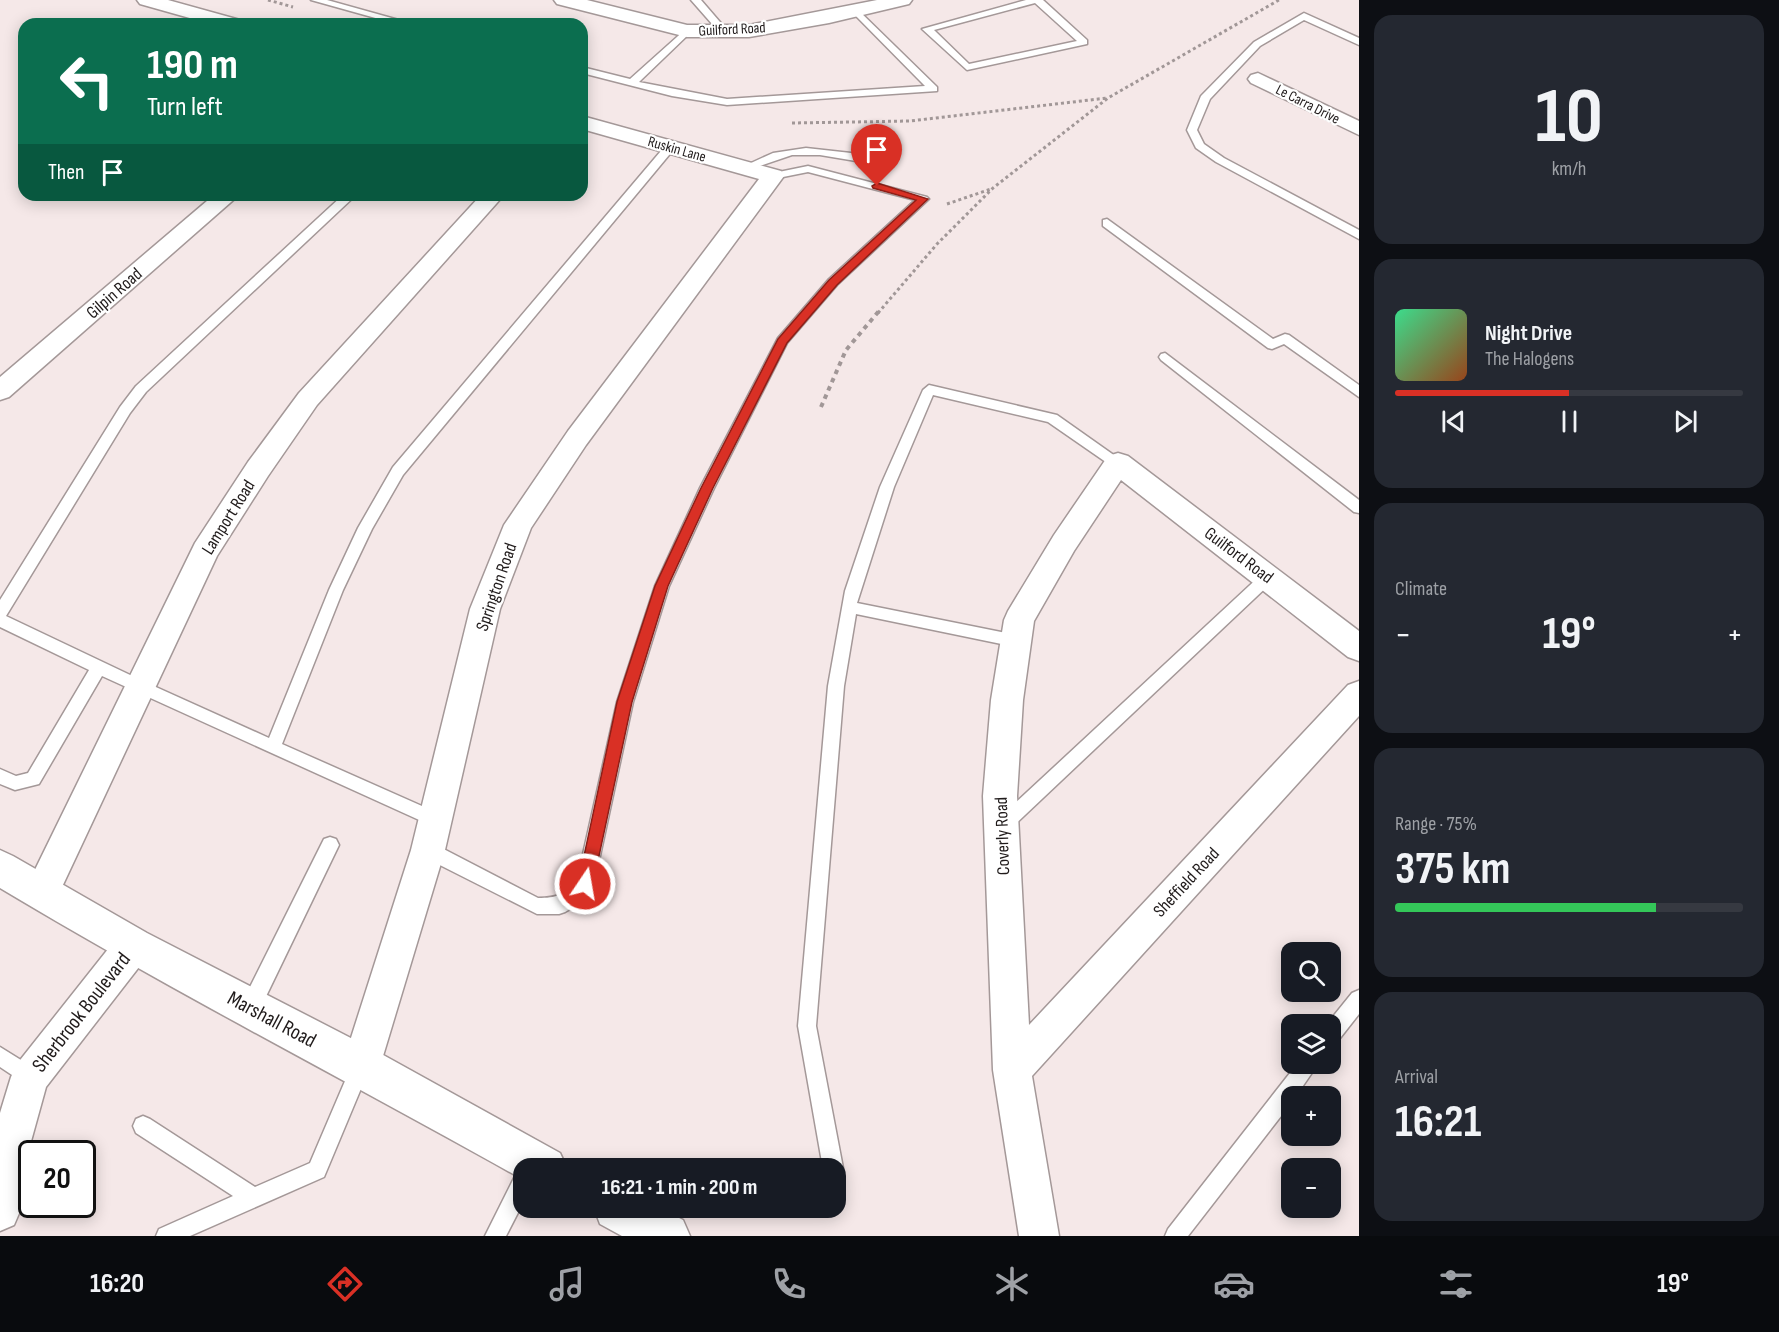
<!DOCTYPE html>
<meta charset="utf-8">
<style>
:root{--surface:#171b24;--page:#242831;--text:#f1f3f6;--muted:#9ea1a6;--line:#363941;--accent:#d93025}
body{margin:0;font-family:"Sofia Sans Condensed",sans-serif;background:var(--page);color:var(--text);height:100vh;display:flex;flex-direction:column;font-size:22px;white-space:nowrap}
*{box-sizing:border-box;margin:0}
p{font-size:20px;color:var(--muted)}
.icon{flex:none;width:33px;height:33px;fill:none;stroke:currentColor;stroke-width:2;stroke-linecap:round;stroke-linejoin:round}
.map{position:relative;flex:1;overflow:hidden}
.sheet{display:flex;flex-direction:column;gap:15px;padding:15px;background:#0d0f14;width:420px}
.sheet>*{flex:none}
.top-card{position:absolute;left:18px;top:18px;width:570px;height:183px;border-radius:18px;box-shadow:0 3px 15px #0003;background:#0b6e4f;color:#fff;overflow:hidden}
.tools{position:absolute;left:1281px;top:942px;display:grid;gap:12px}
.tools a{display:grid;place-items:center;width:60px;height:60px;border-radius:12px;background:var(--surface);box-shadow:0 3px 15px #0003;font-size:30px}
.speed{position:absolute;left:18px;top:1140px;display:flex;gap:12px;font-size:30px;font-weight:700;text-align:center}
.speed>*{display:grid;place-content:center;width:78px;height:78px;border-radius:50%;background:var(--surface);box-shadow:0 3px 15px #0003;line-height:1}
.speed .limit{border:3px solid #111;border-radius:9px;background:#fff;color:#111}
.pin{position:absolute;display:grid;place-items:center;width:51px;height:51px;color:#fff;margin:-62px -26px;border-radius:50% 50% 50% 0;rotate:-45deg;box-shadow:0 0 6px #0007}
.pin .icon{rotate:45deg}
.me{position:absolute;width:66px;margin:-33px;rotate:12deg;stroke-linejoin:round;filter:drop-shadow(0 0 4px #0008)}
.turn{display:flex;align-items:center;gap:21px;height:126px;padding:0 30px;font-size:27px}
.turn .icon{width:78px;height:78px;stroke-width:2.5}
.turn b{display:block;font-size:42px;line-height:51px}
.then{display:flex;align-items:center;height:57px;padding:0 30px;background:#0003;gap:12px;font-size:22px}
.big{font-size:45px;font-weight:700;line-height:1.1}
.sheet .widget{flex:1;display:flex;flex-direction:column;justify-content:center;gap:9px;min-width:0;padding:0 21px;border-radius:18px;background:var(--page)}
.sheet .dial{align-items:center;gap:0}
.dial b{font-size:78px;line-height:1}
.song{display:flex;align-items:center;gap:18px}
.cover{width:72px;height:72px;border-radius:9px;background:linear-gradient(135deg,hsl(150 70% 55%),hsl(20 70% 35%))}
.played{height:6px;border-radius:3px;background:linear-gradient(90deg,var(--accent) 50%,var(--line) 50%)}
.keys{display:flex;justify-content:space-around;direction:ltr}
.heat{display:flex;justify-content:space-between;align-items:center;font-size:33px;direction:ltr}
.charge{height:9px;border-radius:4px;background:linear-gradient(90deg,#34c759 75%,var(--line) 0)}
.trip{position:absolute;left:513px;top:1158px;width:333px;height:60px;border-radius:18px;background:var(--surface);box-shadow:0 3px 15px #0003;font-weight:700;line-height:60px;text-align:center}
.tabs{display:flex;height:96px;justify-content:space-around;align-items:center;background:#090b0e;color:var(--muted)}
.tabs .icon{width:42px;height:42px}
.tabs .on{color:var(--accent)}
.tabs b{font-size:27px;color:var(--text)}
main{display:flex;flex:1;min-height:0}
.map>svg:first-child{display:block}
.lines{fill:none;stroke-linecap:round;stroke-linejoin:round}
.lane-casing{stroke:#a49898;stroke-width:3}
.street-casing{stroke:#a49898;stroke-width:3}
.secondary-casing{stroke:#a49898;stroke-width:3}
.path-far1{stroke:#a19797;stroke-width:3;stroke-dasharray:3 3;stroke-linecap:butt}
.path{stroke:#a19797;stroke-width:4;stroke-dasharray:4.5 4.5;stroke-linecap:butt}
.lane{fill:#fff;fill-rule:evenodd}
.street{fill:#fff;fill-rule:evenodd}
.secondary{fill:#fff;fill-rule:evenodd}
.route{fill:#d93025;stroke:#8d1f18;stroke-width:1.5}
.labels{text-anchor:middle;stroke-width:4.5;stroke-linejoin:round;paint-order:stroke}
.far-street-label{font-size:15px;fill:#201b1b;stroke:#fff}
.street-label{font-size:18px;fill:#201b1b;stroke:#fff}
.near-street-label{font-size:21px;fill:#201b1b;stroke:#fff}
</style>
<main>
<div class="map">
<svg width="1359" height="1236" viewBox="0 0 1359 1236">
<rect width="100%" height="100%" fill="#f5e8e8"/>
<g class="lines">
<g class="lane-casing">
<path id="lane" d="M311 0H327L413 24H397Z
M691 0H701L726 29V33H720Z
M1026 0H1043L1087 40V44L967 70 922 29ZM1035 3 1077 41 969 64 934 30Z
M856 8 937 87V91L727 105 672 96 582 73V67L630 79 687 28 690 29V33L639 82 727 99 925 86 853 13V9Z
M1304 13 1359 38V45L1304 20 1260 46 1210 99 1197 130 1204 144 1224 158 1359 230V239L1216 162 1196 148 1187 130 1201 96 1254 42Z
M670 144 674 145V149L403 475 372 529 343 590 282 744 440 814 442 819 440 824 434 827 428 824 102 676 39 784 15 790 0 784V769L16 776 28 773 89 670 0 627V600L120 407 136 386 343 195H356L146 392 130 413 6 616 147 683 269 738 329 590 358 528 393 467 666 145Z
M806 148 851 153 873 160 868 163 820 155H792L745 171 740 168 773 153Z
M808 166 927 197 929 199 837 285 787 343 714 488 669 586 633 702 594 884 582 902 565 912 559 914H537L422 856 419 850 422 844 428 842 434 844 538 898C556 898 566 895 577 881L617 702 655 586 700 488 778 338 829 279 915 200 808 172 773 179 767 176 769 174Z
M1107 219 1273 339 1285 334 1289 335 1359 385V397L1284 344 1272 349 1268 348 1103 226V220Z
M1165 353 1359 500V513L1354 512 1161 360 1159 357 1161 354Z
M929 385 1057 415 1125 463 1118 468 1113 467 1048 422 933 395 894 487 857 603 1016 635 1021 637 1024 641 1021 645 1016 647 856 614 844 686 816 1026 843 1168 840 1175 836 1177V1168H823L798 1026 828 686 845 591 880 487 923 390Z
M1268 571 1273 573 1275 577 1273 581 1009 830 1003 833 997 830 995 825 997 820 1263 573Z
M330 837 336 839 339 845 257 1015 250 1017 243 1015 241 1008 243 1001 324 839Z
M1359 990V1014L1337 1042 1330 1044V1024H1327L1352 993Z
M0 1047 37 1070 40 1077 37 1084 30 1087 0 1067Z
M361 1058 368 1060 370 1067 324 1177 190 1236H156L159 1229 233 1196 136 1133 133 1126 136 1119 143 1116 150 1119 255 1187 310 1163 354 1060Z
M1297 1064H1318L1296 1096H1292V1102L1188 1236H1165L1168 1229Z
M524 1169V1201L506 1236H485L517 1172Z"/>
</g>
<g class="street-casing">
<path id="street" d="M137 0H168L240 20 243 24H211L140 4Z
M554 0H587L687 25H749L877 0H912L909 4 829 23 749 37H687L557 4Z
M1258 73 1359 121V135L1251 83 1248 79 1251 75Z
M582 116 781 171 784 176 586 445 531 528 500 609 445 850 380 1066 374 1079 361 1085 348 1079 342 1066 411 850 470 609 504 525 568 431 759 179 582 129Z
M214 195H239L9 397 0 400V377Z
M481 195H504L317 405 268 476 217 556 54 904 42 908 30 904 25 892 30 880 195 543 248 462 299 393Z
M1118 453 1128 456 1359 631V661L1348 657 1121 480 1074 551 1034 621 1023 700 1017 796 1029 1025 1348 685 1359 681V716L1032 1076 1059 1236H1019L993 1070 983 796 991 700 1004 620 1008 611 1054 535 1108 456Z
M133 929 146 934 151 946 146 958 46 1087 25 1163 20 1211 14 1225 0 1231V1113L11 1077 17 1064 120 934Z"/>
</g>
<g class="secondary-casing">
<path id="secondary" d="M0 850 13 856 147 933 376 1051 560 1153 567 1168H524V1180C349 1082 172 991 0 888Z
M594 1208H660L683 1220 690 1236H622L600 1224Z"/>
</g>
<path class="path-far1" d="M268 0 293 7
M792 123 910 121 1107 98
M947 204 991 189
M878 313 937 244 993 188 1108 98 1279 0"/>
<path class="path" d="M821 407 846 350 879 311"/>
<use href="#lane" class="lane"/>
<use href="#street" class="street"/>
<use href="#secondary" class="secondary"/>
</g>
<path class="route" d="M877 183 928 199 837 285 787 343 713 488 668 586 632 702 593 884 591 889 585 891 580 889 578 884 617 702 655 586 701 488 778 339 829 280 916 200 873 188 872 186Z"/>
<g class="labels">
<g class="far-street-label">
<text transform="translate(732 29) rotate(-3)" y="5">Guilford Road</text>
<text transform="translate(1308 104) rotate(27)" y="5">Le Carra Drive</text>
<text transform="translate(677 149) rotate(16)" y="5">Ruskin Lane</text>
</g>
<g class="street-label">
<text transform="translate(114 293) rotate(-41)" y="6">Gilpin Road</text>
<text transform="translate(228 517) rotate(-58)" y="6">Lamport Road</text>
<text transform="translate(1239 555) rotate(37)" y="6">Guilford Road</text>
<text transform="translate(496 587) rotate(-71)" y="6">Springton Road</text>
<text transform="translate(1002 836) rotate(-92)" y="6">Coverly Road</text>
<text transform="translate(1186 882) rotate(-47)" y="6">Sheffield Road</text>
</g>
<g class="near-street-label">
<text transform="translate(81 1012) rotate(-52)" y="7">Sherbrook Boulevard</text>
<text transform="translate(272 1019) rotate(28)" y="7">Marshall Road</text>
</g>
</g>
</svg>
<div class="tools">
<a><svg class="icon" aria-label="search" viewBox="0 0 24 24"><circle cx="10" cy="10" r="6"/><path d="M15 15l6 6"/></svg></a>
<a><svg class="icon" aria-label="layers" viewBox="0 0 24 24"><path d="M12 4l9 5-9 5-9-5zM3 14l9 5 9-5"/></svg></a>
<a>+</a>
<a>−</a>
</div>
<div class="speed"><div class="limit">20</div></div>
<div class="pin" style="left:877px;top:186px;background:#d93025"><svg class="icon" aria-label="arrive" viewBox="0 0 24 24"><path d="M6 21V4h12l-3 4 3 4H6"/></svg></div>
<svg class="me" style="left:585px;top:884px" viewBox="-20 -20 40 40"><circle r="17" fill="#d93025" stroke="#fff" stroke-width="3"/><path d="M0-11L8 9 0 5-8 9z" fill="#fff"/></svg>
<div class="trip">16:21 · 1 min · 200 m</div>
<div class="top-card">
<div class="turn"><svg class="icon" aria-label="left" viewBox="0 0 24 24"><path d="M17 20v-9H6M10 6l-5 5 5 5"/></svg><div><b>190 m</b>Turn left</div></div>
<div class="then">Then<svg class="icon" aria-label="arrive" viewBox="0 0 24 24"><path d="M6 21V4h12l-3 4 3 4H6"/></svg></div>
</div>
</div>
<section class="sheet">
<div class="widget dial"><b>10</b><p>km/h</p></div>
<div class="widget">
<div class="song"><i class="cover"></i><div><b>Night Drive</b><p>The Halogens</p></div></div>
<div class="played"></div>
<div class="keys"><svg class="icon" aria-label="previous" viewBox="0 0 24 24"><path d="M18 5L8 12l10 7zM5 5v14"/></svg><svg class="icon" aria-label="pause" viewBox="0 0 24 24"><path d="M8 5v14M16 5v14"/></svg><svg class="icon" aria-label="next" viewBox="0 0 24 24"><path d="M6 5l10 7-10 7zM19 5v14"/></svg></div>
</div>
<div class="widget"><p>Climate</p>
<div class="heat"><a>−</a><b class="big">19°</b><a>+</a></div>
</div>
<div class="widget"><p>Range · 75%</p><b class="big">375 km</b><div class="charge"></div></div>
<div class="widget"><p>Arrival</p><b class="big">16:21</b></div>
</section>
</main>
<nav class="tabs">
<b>16:20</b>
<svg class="icon on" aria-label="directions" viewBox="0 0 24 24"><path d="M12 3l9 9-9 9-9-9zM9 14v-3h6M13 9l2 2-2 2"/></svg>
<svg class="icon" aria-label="music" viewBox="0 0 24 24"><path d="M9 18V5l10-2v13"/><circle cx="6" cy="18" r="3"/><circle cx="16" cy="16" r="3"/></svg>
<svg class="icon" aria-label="phone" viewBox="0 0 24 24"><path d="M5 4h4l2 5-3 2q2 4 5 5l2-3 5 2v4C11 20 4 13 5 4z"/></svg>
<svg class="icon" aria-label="climate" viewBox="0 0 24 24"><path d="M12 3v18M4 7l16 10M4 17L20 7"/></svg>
<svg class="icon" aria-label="car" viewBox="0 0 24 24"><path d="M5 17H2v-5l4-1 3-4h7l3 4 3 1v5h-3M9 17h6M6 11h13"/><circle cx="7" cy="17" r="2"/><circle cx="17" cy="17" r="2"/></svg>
<svg class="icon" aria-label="filters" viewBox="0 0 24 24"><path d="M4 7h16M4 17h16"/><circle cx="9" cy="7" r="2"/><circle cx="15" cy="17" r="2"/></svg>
<b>19°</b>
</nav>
